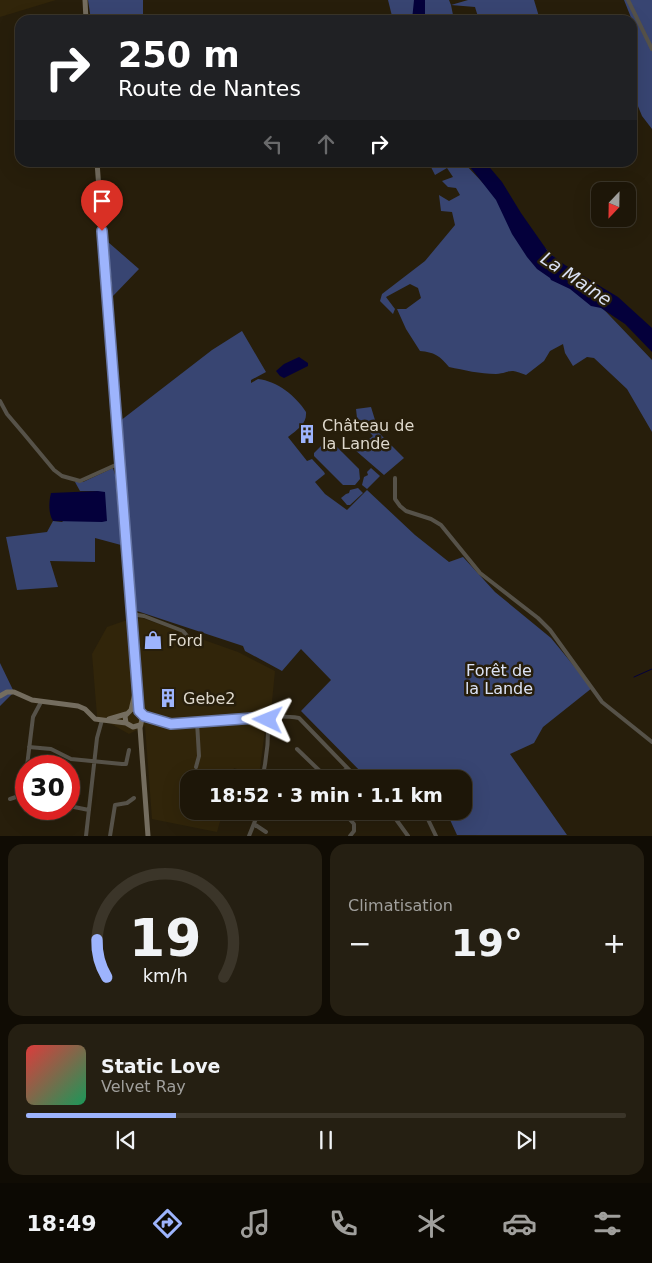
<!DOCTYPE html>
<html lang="fr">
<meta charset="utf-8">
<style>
:root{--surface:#1d1608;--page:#251f12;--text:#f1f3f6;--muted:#a09f9c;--line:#3b3529;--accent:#9db4fd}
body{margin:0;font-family:"DejaVu Sans",sans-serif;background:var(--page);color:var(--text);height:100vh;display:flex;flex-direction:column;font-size:19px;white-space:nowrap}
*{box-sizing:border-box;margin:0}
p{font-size:16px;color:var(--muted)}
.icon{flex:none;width:28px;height:28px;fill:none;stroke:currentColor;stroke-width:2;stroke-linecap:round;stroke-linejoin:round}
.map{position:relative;height:836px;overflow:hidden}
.panel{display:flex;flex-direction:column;gap:8px;padding:8px;background:#100c04;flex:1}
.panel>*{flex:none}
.guide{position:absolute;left:15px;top:15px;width:622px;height:152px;border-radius:15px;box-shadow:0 5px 20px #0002,0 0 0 1px var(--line);background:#202124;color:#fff;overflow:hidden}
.needle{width:32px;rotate:202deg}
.fabs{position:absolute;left:591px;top:182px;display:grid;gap:10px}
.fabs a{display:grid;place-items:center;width:45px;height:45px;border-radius:10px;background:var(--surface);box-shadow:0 5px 20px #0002,0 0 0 1px var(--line);font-size:25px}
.speed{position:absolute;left:15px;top:755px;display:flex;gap:10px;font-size:25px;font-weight:700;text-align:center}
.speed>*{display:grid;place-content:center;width:65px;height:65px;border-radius:50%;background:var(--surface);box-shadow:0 5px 20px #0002,0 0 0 1px var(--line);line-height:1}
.speed .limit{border:8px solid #d22;background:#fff;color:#111}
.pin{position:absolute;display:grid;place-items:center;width:42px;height:42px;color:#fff;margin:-51px -21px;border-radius:50% 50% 50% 0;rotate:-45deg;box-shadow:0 0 5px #0007}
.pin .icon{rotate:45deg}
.me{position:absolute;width:55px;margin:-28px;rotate:272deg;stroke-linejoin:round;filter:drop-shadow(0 0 4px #0008)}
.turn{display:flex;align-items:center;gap:18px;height:105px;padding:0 20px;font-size:22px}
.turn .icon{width:65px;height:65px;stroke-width:2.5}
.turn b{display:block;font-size:35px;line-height:42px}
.lanes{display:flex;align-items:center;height:48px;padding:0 20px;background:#0003;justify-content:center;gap:25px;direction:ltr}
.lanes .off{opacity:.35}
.big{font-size:38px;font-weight:800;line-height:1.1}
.panel .widget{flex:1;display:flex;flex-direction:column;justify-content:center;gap:8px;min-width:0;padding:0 18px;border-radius:15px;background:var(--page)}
.panel .dial{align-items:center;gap:0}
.dial svg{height:130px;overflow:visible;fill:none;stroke:var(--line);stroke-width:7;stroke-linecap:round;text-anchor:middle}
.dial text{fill:var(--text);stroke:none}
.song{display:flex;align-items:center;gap:15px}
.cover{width:60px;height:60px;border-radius:8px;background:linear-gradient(135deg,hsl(0 70% 55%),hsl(150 70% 35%))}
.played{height:5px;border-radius:2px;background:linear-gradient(90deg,var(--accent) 25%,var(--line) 25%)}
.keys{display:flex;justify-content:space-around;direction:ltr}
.heat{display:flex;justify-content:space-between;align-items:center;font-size:28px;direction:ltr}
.panel .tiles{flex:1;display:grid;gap:8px;grid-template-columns:1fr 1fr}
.widget:last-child{grid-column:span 2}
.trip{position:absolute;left:180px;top:770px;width:292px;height:50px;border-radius:15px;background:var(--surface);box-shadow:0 5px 20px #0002,0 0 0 1px var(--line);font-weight:800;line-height:50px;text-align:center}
.dock{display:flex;height:80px;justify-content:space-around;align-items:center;background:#0c0903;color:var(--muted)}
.dock .icon{width:35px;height:35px}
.dock .selected{color:var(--accent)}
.dock b{font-size:22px;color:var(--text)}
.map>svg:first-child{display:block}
.built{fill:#31250a}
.green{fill:#384572}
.water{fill:#04003b}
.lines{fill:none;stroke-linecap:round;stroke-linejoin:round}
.stream{stroke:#04003b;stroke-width:1}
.street{stroke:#565249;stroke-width:4}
.secondary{stroke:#746d5f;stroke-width:5}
.route-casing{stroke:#6675a4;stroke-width:12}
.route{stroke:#9db4fd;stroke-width:9}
.labels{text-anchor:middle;stroke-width:5;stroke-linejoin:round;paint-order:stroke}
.poi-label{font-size:16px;fill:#ded8cc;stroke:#271e0b;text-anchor:start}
.park-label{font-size:16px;fill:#dbe2f5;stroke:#271e0b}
.water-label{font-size:18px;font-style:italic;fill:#d9e0f3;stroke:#271e0b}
</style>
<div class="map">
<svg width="652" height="836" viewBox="0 0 652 836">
<rect width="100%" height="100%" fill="#271e0b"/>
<path class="built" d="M0 0H56L0 17Z
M142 618 238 652 275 671 271 712 264 714 265 730 259 776 234 768 231 779H189V811H223L217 832 152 819 145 726 129 734 97 716 92 654 107 627 127 620Z"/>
<path class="green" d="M88 0H143V20H91Z
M388 0H449L451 5 468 0H534L540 20H479L475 7 451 5 454 20H393Z
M624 0H652V129L642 116 633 94 632 20Z
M429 163H464L652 360V432L627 389 594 358 587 357 573 366 565 353 563 344 550 351 544 361 526 375C507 367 512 373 496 374 480 374 464 370 449 367 440 356 434 352 420 351L406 329 397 309H406L421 298 418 288 410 284 386 297 395 309 393 314 380 301 382 294 425 261 455 225 452 212 441 211 439 195 449 201 460 195 456 188 448 187 442 181 453 177 447 168 435 175Z
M108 242 139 269 113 296Z
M242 331 266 372 251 380V383L258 379C277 381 296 396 306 412 307 424 298 429 288 437L307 461 312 459 324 472 325 474 315 482 325 494 347 510 367 490 415 535 449 562 463 557 495 592 551 638 592 688 543 727 534 743 510 754 567 835H457L446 811H464V779H368L301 711 331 680 301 649 282 671 245 651 243 646 137 611 134 604 120 463V421L212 350Z
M371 407 379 433 404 458 384 475 355 450 373 436 357 418 356 409Z
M327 440H330L359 469 360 479 355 485H343L314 456V453Z
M113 468 115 475 121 545 95 538V562L50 561 58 587 17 590 6 537 47 532 53 521 62 522 98 491H80L75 482H83Z
M371 468 380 476 367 489 362 485 364 477 368 475 367 472Z
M358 488 363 493 350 505H347L341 498 346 494 349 493 350 490Z
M0 663 14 692 0 706Z"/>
<path class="water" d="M414 0H425V20H412Z
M467 163H486L502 182 521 213 549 253 565 265 618 297 652 328V352L625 324 601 308 591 306 570 289 551 280 550 278 537 269 527 257 512 234 496 200Z
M299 357 308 363V366L284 378 280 376 276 371 284 364Z
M98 491 105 492 107 521 102 522 53 521C48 513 49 501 51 493Z"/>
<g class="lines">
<path class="stream" d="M634 677 652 669"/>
<path class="street" d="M628 0 652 49
M0 401 7 414 24 434 54 470 62 476 80 481 120 463
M395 478V499L400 506 406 511 431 519 441 525 480 573 538 618 550 630 602 702 652 742
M131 614 144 616 183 631 188 637 189 643
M141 714C179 737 254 710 299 718L358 779
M29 747 51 749 71 759 122 764H126L129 750
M297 749 323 774
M27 766 33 717 41 702
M196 767 199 756 197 722
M26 769 24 791 26 795
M262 779C267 758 269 738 268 717
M319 779 323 774H339L347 769
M10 799 25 794
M69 806 89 810
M312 811 323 816 333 811
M342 811 354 824V831L350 836
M390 811 408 836
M424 811 436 836
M254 824 266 832
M86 836 97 738 102 720
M110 836 115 805 127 803 134 798
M249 836 259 811"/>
<path class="secondary" d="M85 0 86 20
M97 162 137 706 142 719 140 728 148 836
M0 696 7 692H14L32 700 78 706 85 709 95 719 126 723
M131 710 125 716 126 723 133 727 140 725
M131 710 135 693
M109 719 126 714"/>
</g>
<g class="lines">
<g class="route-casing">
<path id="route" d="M102 231 139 711 144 716 171 724 268 717V720"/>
</g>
<use href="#route" class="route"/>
</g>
<defs>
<g id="building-bare" transform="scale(1.5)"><path d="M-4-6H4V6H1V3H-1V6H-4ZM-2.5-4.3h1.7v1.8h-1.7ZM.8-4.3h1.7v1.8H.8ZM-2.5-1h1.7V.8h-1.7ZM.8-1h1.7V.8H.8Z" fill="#9db4fd" stroke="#271e0b" stroke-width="2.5" paint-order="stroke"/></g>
<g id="shop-bare" transform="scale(1.5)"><path d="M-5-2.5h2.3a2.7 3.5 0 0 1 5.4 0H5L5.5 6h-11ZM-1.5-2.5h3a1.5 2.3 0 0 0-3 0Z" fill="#9db4fd" stroke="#271e0b" stroke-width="2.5" paint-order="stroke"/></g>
</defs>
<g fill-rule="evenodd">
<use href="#building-bare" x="307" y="434"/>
<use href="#shop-bare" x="153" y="640"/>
<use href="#building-bare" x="168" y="698"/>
</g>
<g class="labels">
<g class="poi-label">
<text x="322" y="431">Château de<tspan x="322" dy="18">la Lande</tspan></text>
<text x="168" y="646">Ford</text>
<text x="183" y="704">Gebe2</text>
</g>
<g class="park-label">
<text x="499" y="676">Forêt de<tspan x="499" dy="18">la Lande</tspan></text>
</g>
<g class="water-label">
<text transform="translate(576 279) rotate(34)" y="6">La Maine</text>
</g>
</g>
</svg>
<div class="fabs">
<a><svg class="needle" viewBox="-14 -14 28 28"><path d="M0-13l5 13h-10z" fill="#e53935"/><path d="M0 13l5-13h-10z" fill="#a09f9c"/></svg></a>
</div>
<div class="speed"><div class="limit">30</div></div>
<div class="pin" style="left:102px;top:231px;background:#d93025"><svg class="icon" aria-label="arrive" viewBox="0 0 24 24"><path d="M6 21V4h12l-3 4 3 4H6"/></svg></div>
<svg class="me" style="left:268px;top:720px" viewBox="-20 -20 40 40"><path d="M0-17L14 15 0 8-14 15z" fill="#9db4fd" stroke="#fff" stroke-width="4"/></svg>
<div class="trip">18:52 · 3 min · 1.1 km</div>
<div class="guide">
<div class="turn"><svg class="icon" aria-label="right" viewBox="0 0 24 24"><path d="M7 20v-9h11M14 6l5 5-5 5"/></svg><div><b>250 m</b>Route de Nantes</div></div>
<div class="lanes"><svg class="icon off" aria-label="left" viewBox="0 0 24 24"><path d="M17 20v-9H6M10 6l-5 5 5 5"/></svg><svg class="icon off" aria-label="ahead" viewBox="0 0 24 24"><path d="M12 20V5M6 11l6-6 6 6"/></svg><svg class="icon" aria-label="right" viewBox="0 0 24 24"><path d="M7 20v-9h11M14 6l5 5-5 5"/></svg></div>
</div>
</div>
<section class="panel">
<div class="tiles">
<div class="widget dial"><svg viewBox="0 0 100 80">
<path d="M14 69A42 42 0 1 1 86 69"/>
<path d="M14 69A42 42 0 0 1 8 46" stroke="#9db4fd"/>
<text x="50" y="56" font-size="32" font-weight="700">19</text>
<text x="50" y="72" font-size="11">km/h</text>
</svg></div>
<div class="widget"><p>Climatisation</p>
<div class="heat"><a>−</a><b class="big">19°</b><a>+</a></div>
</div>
<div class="widget">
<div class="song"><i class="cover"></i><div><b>Static Love</b><p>Velvet Ray</p></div></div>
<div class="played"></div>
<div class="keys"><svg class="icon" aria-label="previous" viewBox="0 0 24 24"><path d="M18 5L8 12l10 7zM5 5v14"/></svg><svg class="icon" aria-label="pause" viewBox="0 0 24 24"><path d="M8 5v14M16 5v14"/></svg><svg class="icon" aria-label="next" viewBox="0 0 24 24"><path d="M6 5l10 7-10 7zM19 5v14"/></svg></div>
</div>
</div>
</section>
<nav class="dock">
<b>18:49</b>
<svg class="icon selected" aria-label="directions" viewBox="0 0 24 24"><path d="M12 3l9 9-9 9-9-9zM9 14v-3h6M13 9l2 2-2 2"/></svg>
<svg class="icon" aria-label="music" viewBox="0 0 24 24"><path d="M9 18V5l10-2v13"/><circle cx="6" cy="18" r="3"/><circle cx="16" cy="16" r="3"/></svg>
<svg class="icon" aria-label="phone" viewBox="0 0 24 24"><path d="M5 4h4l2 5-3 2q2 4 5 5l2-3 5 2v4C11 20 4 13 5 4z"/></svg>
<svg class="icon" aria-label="climate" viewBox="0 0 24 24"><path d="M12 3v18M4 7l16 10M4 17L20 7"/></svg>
<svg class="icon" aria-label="car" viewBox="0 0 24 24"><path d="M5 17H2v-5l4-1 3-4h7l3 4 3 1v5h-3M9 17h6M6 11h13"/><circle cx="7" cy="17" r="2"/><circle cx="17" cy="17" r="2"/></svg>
<svg class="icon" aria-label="filters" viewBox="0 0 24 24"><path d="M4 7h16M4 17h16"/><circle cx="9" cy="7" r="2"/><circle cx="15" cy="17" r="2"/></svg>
</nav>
